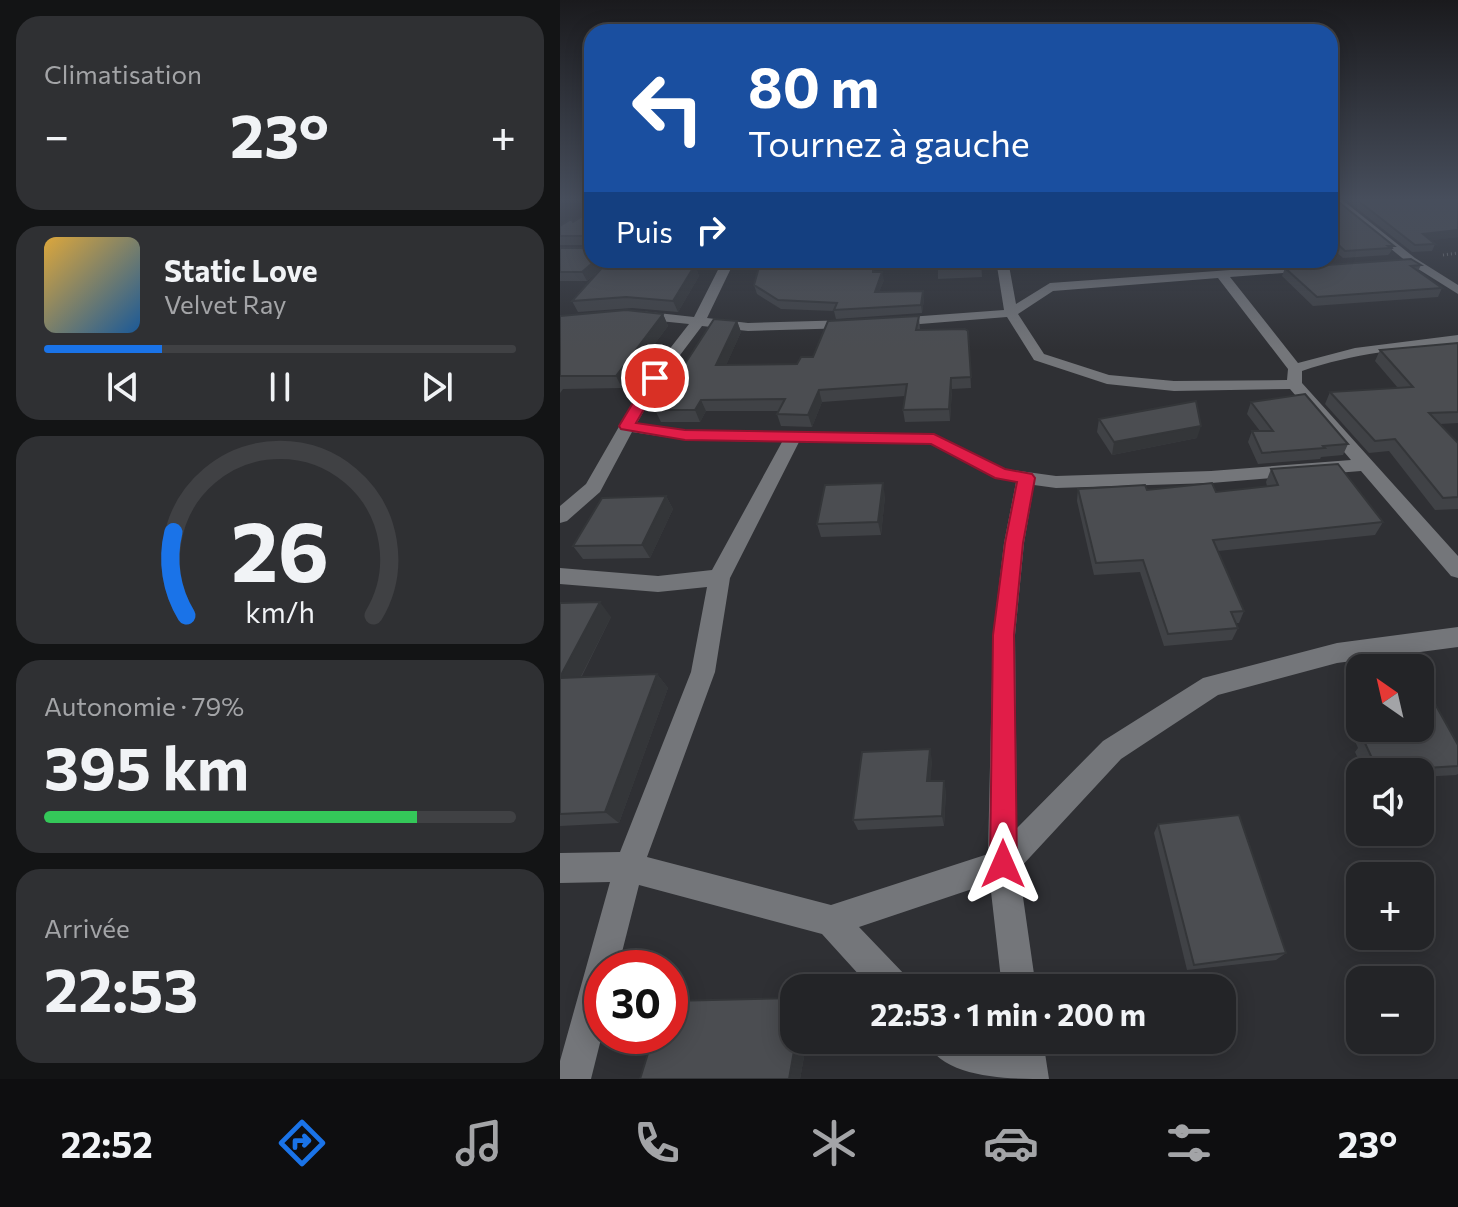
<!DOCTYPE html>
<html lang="fr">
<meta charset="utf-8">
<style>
:root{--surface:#232427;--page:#2f3033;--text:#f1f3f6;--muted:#a3a4a7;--line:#404144;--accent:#1a73e8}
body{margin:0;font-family:Commissioner,sans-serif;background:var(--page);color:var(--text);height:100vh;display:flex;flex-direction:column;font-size:30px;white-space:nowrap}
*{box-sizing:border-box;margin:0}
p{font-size:26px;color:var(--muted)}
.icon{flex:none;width:44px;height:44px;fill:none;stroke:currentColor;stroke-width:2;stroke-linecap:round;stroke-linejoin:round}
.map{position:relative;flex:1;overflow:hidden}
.side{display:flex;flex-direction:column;gap:16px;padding:16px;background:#131415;width:560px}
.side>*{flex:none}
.hud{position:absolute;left:24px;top:24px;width:754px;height:244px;border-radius:24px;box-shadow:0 4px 20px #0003,0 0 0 2px var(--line);background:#1a4fa0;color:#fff;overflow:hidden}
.needle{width:52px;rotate:326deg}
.fabs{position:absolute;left:786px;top:654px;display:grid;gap:16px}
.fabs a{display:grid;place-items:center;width:88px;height:88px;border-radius:16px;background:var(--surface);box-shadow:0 4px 20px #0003,0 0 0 2px var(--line);font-size:40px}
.speed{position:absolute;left:24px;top:950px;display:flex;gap:16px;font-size:40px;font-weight:700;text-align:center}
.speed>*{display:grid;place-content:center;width:104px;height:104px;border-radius:50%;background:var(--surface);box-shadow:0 4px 20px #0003,0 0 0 2px var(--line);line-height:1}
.speed .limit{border:12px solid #d22;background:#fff;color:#111}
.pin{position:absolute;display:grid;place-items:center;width:68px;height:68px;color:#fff;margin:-34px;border:4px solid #fff;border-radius:50%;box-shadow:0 2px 8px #0007}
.me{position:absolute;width:88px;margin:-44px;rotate:0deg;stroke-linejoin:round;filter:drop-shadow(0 0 6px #0008)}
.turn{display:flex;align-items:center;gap:28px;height:168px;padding:0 32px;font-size:36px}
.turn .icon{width:104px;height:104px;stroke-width:2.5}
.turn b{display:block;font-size:56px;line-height:68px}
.then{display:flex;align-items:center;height:76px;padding:0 32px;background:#0003;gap:16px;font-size:30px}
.big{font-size:60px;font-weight:700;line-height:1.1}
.side .widget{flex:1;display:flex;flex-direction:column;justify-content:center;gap:12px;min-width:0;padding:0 28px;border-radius:24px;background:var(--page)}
.side .dial{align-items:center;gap:0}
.dial svg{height:208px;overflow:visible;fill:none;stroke:var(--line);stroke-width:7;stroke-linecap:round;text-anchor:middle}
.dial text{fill:var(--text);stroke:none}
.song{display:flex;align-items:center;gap:24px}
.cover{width:96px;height:96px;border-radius:12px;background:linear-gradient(135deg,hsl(40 70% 55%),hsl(210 70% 35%))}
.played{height:8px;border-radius:4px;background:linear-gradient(90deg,var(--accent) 25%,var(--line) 25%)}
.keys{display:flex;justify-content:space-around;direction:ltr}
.heat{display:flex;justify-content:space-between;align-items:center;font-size:44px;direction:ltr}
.charge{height:12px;border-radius:6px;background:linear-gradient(90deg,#34c759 79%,var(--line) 0)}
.trip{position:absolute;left:220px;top:974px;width:456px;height:80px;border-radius:24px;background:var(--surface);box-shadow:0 4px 20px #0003,0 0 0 2px var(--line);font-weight:700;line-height:80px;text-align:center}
.dock{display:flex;height:128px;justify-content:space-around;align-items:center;background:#0e0e10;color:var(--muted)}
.dock .icon{width:56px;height:56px}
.dock .current{color:var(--accent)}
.dock b{font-size:36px;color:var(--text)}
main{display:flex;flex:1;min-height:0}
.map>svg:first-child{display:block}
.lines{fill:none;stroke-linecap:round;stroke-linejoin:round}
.path{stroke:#77787b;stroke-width:3;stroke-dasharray:1 3;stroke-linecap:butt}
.street{fill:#74767a;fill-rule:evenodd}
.wall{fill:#404246}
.shaded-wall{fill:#343639}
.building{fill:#4b4d51;stroke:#343639;stroke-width:2}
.route{fill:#e11d48;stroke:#92132f;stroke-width:2}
</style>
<main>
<section class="side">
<div class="widget"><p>Climatisation</p>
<div class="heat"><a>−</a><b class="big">23°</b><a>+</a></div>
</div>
<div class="widget">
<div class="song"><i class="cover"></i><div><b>Static Love</b><p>Velvet Ray</p></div></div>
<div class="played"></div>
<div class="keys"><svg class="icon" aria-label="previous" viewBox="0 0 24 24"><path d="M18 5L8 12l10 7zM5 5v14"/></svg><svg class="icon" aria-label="pause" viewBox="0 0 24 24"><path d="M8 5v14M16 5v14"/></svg><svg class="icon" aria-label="next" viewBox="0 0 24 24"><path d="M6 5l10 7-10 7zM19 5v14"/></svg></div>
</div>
<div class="widget dial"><svg viewBox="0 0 100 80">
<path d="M14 69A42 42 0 1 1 86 69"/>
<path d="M14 69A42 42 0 0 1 9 37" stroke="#1a73e8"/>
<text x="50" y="56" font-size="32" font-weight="700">26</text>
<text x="50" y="72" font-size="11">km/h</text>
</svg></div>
<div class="widget"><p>Autonomie · 79%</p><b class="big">395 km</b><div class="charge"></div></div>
<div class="widget"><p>Arrivée</p><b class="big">22:53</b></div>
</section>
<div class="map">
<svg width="898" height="1079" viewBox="0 0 898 1079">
<rect width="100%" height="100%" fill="#2f3034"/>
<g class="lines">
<path class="path" d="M883 255 898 253"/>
<path class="street" d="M770 199H781L855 258 898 285V294L847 262Z
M163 260H175L147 318 188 323 291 320 298 324 291 328 188 331 142 326 102 379 77 423 125 430 374 434 445 469 496 476 651 471 791 460 730 389 614 391 547 384 474 360 447 317 335 326 328 322 335 318 444 310 436 260H448L456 304 490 283 754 264 756 267 750 271 670 277 738 363 795 348 898 335V343C845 349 793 353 742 371V383L898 556V578L891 576 801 471 651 483 496 488 474 485 464 543 455 635 457 828 543 741 643 678 777 643 898 627V647L777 663 658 695 561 759 459 869 476 988H442L430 883 299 927 346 976 351 988H311L262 934 79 885 58 968H42V1035L31 1079H0V1061L50 882 0 883V853L60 852 131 672 147 587 98 592 0 584V568L98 576 152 570 222 442 125 440 72 432 40 492 7 521 0 523V506L26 484 87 378 129 324 80 319 73 315 80 311 134 317ZM658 278 728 369 727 380 614 381 549 375 484 354 458 314 493 291ZM239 442 371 444 435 478 456 482 444 543 433 635 428 854 271 905 87 857 155 672 170 578Z
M365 1040H414L450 1054 449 1040H483L489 1079C448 1079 383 1079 365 1040Z"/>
</g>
<path class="wall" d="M770 199 834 246 830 253 828 255 783 258 770 246Z
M785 199H898V237L871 240 875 244 872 251 852 252Z
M32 216V260H97L100 266 135 265 139 276 118 312 72 308 18 312 12 301 41 269 27 281H0V248H28L29 245H0V226Z
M315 260 314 272 324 280 319 292 364 299 362 313 276 319 274 311 221 309 197 294 194 285Z
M378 260H421L422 277 378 279Z
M861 265 858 271 882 288 878 297 753 306 722 276 725 268Z
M103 314 108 326 62 388 3 389 0 393V316Z
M359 316 360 330 408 331 411 388 392 389 390 421 345 422 343 410 345 396 262 402 252 427 221 426 217 414 219 411H146L140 422H101L95 410 177 321 181 332 166 365 237 364Z
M898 343V423L880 424 898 443V509L875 510 829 451 809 453 765 404 770 392 838 388 815 361 820 350Z
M691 402 788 444 783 455 761 457 760 459 698 464 688 442 692 431H700L687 414Z
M539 419 637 438 552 455 537 432Z
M711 469 823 522 815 535 658 551 684 611 679 623H676L678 628 672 640 604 646 580 572 534 575 517 501 518 489 656 492 707 486 706 482Z
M106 496 113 509 90 558 23 559 13 546Z
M325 496 321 535 261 537 257 524Z
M0 603 51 617 21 678 97 674 108 688 59 823 0 826Z
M800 680V699L794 687Z
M798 716H800V728H860L898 745V774L896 775 860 777V772H804L795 752 798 748 789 727Z
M372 760 370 781 386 791 384 826 298 830 293 820Z
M598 824 726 953 716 960 627 970 594 833Z
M247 1040 240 1079H80L89 1050 64 1049 45 1045Z"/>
<path class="shaded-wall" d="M898 230V237L859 242 863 234Z
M36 260H50L27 281 22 272Z
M91 260H97L100 266 84 267Z
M135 265 139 276 118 312 113 301Z
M322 272 324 280 316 300 315 292Z
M363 291 364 299 362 313 361 305Z
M103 314 108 326 62 388 56 376Z
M177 321 181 332 161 377 156 365Z
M391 378 392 389 390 421 389 409Z
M259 390 262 402 252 427 248 415Z
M141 400 146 411 140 422 135 410Z
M641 426 637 438 552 455 554 442Z
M323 483 325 496 321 535 318 522Z
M106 496 113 509 90 558 82 545Z
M40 602 51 617 13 692 0 677Z
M97 674 108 688 59 823 45 812Z
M370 749 372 760 370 792 367 781Z
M384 781 386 791 384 826 382 816Z
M236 1040H247L240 1079H229Z"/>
<path class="building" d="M770 199H775L834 246H828L831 248 785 251 770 237Z
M796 199H898V230L863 234 875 244 855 245Z
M32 216V260H36L22 272H0V248H28L31 239 28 236H0V226L11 219 13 222 21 217Z
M851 259 861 265 851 266 882 288 757 297 725 268Z
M49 260H91L84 267 135 265 113 301 66 297 12 301Z
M201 260H313V272H322L315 292 363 291 361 305 274 310 277 303 218 300 194 285Z
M378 260H421L422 267 378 269Z
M66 310 103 314 56 376H0V316Z
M359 316 356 330 405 329 408 331 411 377 391 378 389 409 343 410 347 384 259 390 248 415 217 414 225 399 141 400 135 410H95L154 319 177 321 156 365 237 364 241 357H253L268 321Z
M898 343V412L869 413 898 443V497L883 498 835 439 815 441 770 392 853 387 820 350Z
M745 394 788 444 763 446 765 448 702 453 692 431H713L691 402Z
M636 401 641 426 554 442 539 419Z
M778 464 823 522 653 540 684 611 671 612 678 628 608 634 583 560 536 563 518 489 585 485 587 490 652 483 656 492 718 485 711 469Z
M323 483 318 522 257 524 265 485Z
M106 496 82 545 13 546 42 498Z
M40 602 0 677V603Z
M97 674 45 812 0 814V678Z
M860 677 898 745V766L818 771 804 741H810L804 728H860Z
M370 749 367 781H384L382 816 293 820 302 752Z
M679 815 726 953 634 965 598 824Z
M234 998V1040H236L229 1079H80L90 1047 45 1045 48 1036H110V1001Z"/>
<linearGradient id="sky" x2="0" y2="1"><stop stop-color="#1a1a1d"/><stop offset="0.57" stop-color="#474e5c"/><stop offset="1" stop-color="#474e5c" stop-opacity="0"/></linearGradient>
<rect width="898" height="350" fill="url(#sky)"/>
<path class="route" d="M95 374 102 378 76 423 125 430 374 434 445 469 472 474 475 478 463 543 454 635 457 864 453 874 443 878 434 874 430 864 433 635 445 543 457 482 435 478 371 444 125 440 61 429 59 426 88 378Z"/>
</svg>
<div class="fabs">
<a><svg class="needle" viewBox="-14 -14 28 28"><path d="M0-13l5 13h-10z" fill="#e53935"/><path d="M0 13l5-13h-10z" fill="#a3a4a7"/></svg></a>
<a><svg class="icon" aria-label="sound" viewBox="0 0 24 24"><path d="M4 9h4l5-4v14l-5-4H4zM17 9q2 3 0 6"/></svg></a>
<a>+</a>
<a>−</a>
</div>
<div class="speed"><div class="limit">30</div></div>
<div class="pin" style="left:95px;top:378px;background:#d93025"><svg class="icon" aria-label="arrive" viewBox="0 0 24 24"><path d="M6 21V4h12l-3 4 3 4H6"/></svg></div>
<svg class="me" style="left:443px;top:864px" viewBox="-20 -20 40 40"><path d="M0-17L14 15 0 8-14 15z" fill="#e11d48" stroke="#fff" stroke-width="4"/></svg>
<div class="trip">22:53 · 1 min · 200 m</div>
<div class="hud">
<div class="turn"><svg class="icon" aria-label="left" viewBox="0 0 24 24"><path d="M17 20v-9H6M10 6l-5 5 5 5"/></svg><div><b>80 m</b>Tournez à gauche</div></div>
<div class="then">Puis<svg class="icon" aria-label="right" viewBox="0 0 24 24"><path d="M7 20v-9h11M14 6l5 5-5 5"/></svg></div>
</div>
</div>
</main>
<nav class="dock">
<b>22:52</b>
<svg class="icon current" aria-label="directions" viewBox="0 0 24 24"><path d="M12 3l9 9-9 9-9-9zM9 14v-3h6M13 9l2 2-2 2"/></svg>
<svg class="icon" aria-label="music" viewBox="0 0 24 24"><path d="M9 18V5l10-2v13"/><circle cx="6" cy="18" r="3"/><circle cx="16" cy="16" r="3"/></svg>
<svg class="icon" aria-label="phone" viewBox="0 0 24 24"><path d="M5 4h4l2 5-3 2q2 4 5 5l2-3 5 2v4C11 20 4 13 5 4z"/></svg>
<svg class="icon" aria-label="climate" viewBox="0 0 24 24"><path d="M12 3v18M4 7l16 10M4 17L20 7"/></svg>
<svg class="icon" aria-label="car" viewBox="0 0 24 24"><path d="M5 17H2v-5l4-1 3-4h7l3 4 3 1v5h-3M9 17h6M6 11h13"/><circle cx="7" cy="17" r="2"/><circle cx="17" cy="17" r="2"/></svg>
<svg class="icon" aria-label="filters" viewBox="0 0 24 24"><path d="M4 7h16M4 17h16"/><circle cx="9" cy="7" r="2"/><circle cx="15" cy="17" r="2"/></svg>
<b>23°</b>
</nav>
